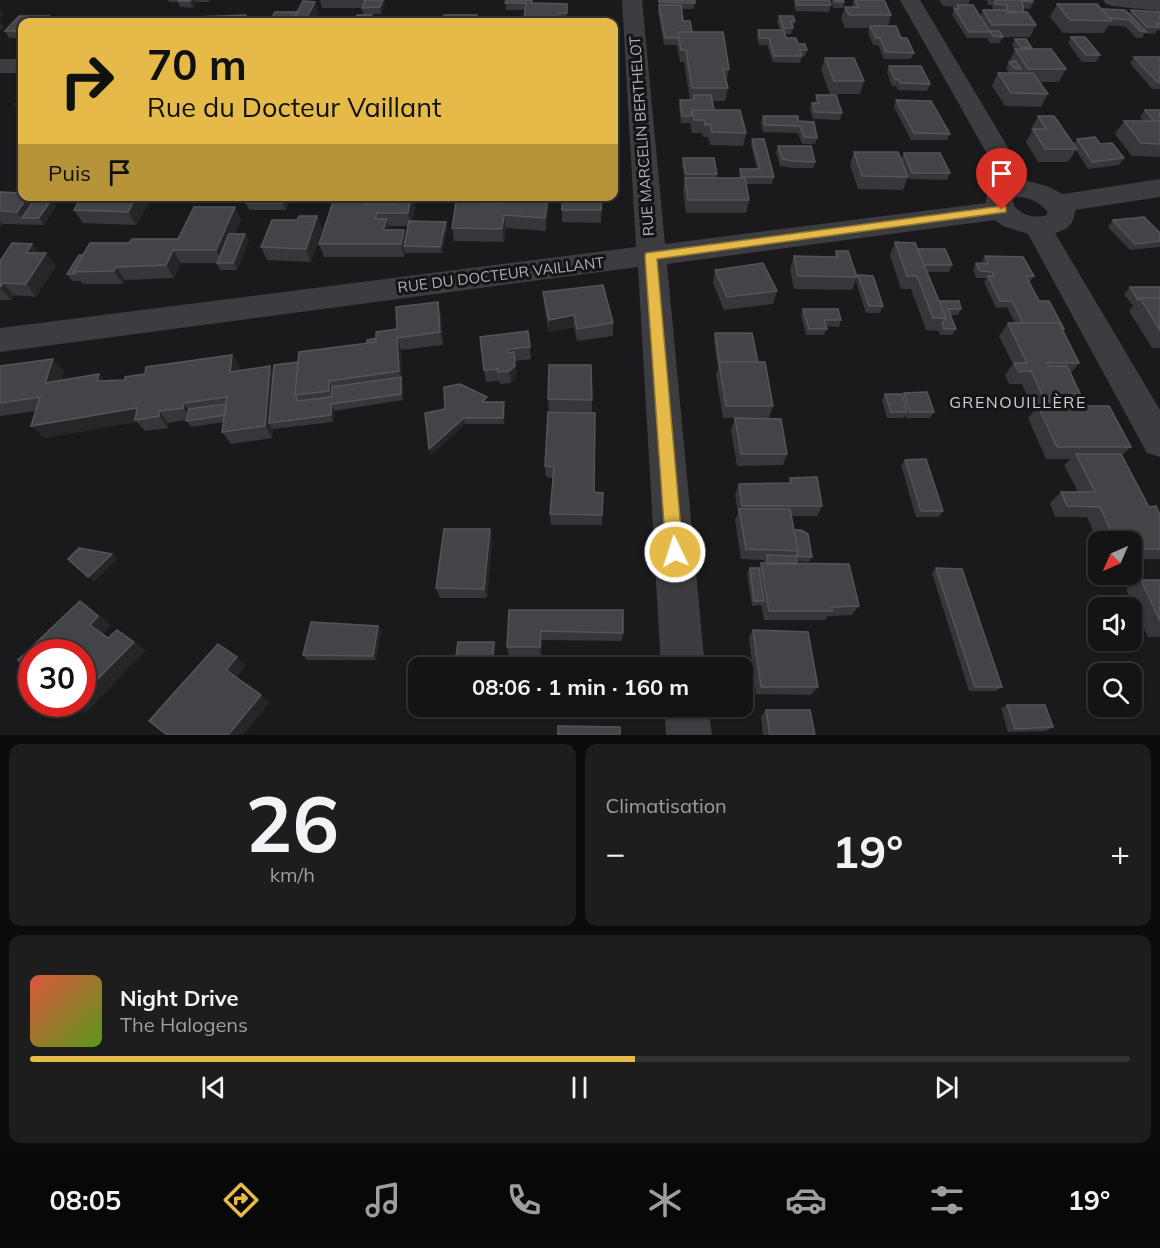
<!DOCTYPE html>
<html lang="fr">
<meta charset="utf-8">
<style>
:root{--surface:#141415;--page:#1d1d1e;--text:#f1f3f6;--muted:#9d9ea0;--line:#333334;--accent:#e5ba49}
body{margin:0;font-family:Mulish,sans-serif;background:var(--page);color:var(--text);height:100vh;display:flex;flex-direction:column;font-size:22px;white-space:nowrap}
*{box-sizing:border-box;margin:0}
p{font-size:20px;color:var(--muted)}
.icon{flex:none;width:33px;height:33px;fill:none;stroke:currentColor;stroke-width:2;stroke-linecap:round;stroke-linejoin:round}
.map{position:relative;height:735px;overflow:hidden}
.side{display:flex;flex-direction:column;gap:9px;padding:9px;background:#0b0b0c;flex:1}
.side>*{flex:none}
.top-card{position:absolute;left:18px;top:18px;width:600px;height:183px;border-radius:12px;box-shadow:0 2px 4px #0004,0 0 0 2px var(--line);background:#e5ba49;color:#111;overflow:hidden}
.needle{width:39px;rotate:225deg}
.tools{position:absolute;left:1088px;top:531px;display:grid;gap:12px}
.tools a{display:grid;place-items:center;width:54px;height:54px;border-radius:12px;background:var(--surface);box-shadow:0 2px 4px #0004,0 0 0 2px var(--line);font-size:30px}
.speed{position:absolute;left:18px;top:639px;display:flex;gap:12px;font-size:30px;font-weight:700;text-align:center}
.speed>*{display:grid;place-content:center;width:78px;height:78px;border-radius:50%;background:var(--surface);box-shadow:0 2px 4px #0004,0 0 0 2px var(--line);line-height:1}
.speed .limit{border:9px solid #d22;background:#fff;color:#111}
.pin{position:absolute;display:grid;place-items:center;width:51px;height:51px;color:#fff;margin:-62px -26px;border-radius:50% 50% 50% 0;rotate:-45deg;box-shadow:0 0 6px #0007}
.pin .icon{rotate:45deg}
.me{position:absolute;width:66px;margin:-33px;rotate:356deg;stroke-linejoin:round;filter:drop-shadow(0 0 4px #0008)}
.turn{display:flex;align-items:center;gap:21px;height:126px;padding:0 30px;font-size:27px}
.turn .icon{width:78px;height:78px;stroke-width:2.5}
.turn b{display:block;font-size:42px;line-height:51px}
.then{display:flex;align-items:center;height:57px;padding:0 30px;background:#0003;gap:12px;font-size:22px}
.big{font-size:45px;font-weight:700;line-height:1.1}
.side .widget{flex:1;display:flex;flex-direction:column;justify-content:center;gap:9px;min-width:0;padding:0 21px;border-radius:12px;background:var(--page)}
.side .dial{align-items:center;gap:0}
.dial b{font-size:78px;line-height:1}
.song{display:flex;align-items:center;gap:18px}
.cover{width:72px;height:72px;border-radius:9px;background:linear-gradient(135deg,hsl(10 70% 55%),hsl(90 70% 35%))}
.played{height:6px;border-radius:3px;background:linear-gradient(90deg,var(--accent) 55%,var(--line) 55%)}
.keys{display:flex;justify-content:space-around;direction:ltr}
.heat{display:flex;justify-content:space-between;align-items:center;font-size:33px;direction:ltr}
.side .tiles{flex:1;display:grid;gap:9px;grid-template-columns:1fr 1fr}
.widget:last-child{grid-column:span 2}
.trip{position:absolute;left:408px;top:657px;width:345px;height:60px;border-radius:12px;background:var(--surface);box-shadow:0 2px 4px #0004,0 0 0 2px var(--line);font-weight:700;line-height:60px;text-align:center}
.tabs{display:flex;height:96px;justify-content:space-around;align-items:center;background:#080808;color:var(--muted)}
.tabs .icon{width:42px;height:42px}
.tabs .on{color:var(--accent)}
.tabs b{font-size:27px;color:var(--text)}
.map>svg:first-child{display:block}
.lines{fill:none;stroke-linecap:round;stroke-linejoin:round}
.street{fill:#3c3c41;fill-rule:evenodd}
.wall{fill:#37363a;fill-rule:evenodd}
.shaded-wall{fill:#262528}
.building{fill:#444348;stroke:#54555a;stroke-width:1.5}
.route{fill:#e5ba49;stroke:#95792f;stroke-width:1.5}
.labels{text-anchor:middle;stroke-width:6;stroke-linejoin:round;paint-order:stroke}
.street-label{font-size:15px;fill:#aeb1bb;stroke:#151517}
.neighbourhood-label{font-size:16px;letter-spacing:1.5px;fill:#ced0d7;stroke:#151517}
</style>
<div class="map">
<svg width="1160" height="735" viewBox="0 0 1160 735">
<rect width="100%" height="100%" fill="#1a1a1c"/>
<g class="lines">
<path class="street" d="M622 0H642L665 244 986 203C985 192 994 187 1003 182L900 0H920L1028 181 1047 186 1063 194 1160 179V197L1075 210C1074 224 1069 229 1055 233L1160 410V457L1147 453 1028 234 1003 226 995 220 667 264 705 668H661L638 267 0 352V328L636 247ZM1017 197C1029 197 1039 202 1047 211V215C1034 219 1023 215 1014 206L1013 200Z
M1103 0H1160V11L1113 6 1106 4Z
M0 59H22V73H0Z
M664 706H708L712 735H666Z"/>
</g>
<path class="wall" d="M168 0H210L209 2H196L193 8 180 7 178 2H169Z
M320 0H385V3L381 14H363L362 8H322Z
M491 0H533V3L567 4V19L558 20V22H524L525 10H506V0Z
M659 0H695L694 9H681L683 21 692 32 729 69 726 81 728 88 725 101H712L714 110 746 133 743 146 710 145 708 137H703L702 133H692L690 123H681L679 106 680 100H690L684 62H680L677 45H664L658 12Z
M795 0 831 5 829 12 796 11 794 7Z
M831 0H843L844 2 843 8H833Z
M854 0H884L891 15 888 26 901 38 914 53 911 59H884L878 45H873L868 32 869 28H845L841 19 845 7H852Z
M939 0H970L968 5 980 16 983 10H993L992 5H988L987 0H1032L1033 2 1030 9 1023 8 1024 12 1036 25 1030 37H1002L1000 43H990L987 38H967L952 15 954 8H956L957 7 943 6Z
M1057 4 1129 14 1131 10 1160 12V30H1157L1155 34 1145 33 1142 38H1136L1126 27 1109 25 1104 33H1063L1050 17Z
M779 16 795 21 791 34H785L786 38 807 50 805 56H802L800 63 773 62 767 45H759L757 37 758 30H780L777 22Z
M22 22V38H9L5 31Z
M1071 37 1100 55 1096 62H1082L1068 43Z
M1015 39 1032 48V49L1066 69 1059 82H1039L1048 94 1041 107 1005 106 992 86 998 73H1009L1006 68 1015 50 1012 45Z
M1134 57H1160V89H1152L1130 63Z
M825 58 864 81 860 94H830L821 70Z
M889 66 930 84 927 91 898 90 896 86H892L887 72Z
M816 95 842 113 840 120 813 119 810 109 812 103H815Z
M22 97V111H20L16 104Z
M896 100 950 134 947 140H911L894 107Z
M1145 110H1160V157L1132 156 1115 134 1124 121H1144L1140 117Z
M763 116 798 121 817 138 815 144H802L798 133 763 132 761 123Z
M1038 116 1074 145 1077 139 1100 144 1124 158 1119 165 1088 169 1076 150 1068 162H1038L1026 142 1032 131 1031 129Z
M752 139 774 177 772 184H746L749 200 746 213H686L683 191 685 181 682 165 683 158 717 174V178H739L740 169H757L751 145Z
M778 146 815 162 813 168H792L780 166 776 152Z
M854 152 901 159 904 153 950 173 947 180 910 179 906 172 908 177 903 190 858 189 850 165Z
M0 192 35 199 56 206 44 225 3 224 0 228Z
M82 196H145L149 203 136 225 83 223 74 210Z
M249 196H291L286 210H249L246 203Z
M367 196 369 204H395L397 196H412L415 208 412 221 447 228 442 253H405L404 257H324L319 244ZM388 226H408L406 236 404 230H389Z
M562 196H602L601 223 562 222Z
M503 203H549L546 231 506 228 504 242 454 241 452 228Z
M235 207 241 220 235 234H245L249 241 237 270H220L217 263H181L174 278 125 280 123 284H83L80 281H72L67 274 83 255 129 243 178 239Z
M317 216 322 229 311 262 267 260 261 247 297 220Z
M1113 220 1160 233V247L1130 250 1108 227Z
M895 242 918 249 952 265 949 272H927L939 301 961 309 958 315H951L956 329 952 335H940L938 331 926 330 911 289H901L890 255Z
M32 244 39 253 56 266 36 297 14 295 11 300H0V261Z
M836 251 857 277 852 290 794 289 790 269 794 256 834 257Z
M985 256 1034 276 1029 283 1039 301 1064 329 1063 331 1079 363 1070 374 1084 402 1080 406 1131 447 1122 455 1149 507 1160 515V559H1131V542H1098L1087 517H1055L1050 503 1061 492H1078L1064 465 1071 459H1046L1028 418 1034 411 1022 384H1009L1005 375 1013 364 999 336 1008 323H1015L1007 307 996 308 984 282 987 278H976L973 270 976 263H981Z
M715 270 777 291 773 304 724 310 713 283Z
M858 275 883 306 880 313H866L856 282Z
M1130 287H1160V348H1152L1129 311 1133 306 1124 294Z
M543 292 613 323V336L577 341 574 327 549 332 544 305Z
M438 302 441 314 443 345 401 350 403 400 334 411 333 422 273 429 272 438 231 444 222 432 224 422 191 427 186 420 168 423V428L145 431 137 422 44 438 31 426 36 411 0 416V366L64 371 61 380 99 374 104 381 125 380 145 374 232 355 240 367 239 371 274 373 298 362 367 343 397 329Z
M803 309 841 320 839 327 826 326 827 329 824 335H806L801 315Z
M528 331 531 359 515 361 516 378 511 383 500 384 499 381 486 382 484 370Z
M715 333 757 362 773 406 769 418H723L716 375 718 368 714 340Z
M904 393 934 412 930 418H906L905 415 903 418H887L882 400 885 394 902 396Z
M548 399 592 400V412L549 411Z
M488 402H504L505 409 504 424H465L431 455 425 413Z
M548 412 594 492 603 493 602 525H551L550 514 553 478 546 477 545 466Z
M735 418 787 454 783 465 737 466 731 430Z
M905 460 943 511 939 517H916L901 465Z
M790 478 822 506 817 516H792L794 530 812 557 809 562 797 561V564L859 606 852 615 828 616 825 620H764L761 605 752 606 747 573 750 568H759L761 563 765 564 764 560 741 559 735 520 738 513 735 495 739 484 788 483Z
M490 529 492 539 487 598H440L436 588Z
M936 568 1002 687 996 691H969L932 573Z
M1141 580H1160V637H1148L1126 589Z
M509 610 623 633 622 641 542 640 541 655H509L507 647Z
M381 630 376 660H307L303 655Z
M753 630 818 687 811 695 756 694 749 638Z
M1007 705 1053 727 1046 731 1008 732 1001 708Z
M484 708 599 709 598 715H487Z
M766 710 815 735H763L761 717Z"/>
<path class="shaded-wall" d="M191 0H196V2L193 8 190 1Z
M383 0H385V3L381 14 380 7Z
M315 2 319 14 314 22 305 21Z
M0 9 4 15 0 18Z
M372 15 373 22H370Z
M49 16 52 22H44Z
M0 21 4 27 0 32Z
M28 196H33L40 206 22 218 17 212Z
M137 196H145L149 203 136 225 128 212Z
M286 196H291L286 210 283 203Z
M367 196 371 209 365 204Z
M411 196 415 208 411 226 408 213Z
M548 196 549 203 546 231 545 218Z
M51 200 56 206 44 225 39 218Z
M235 207 241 220 223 263 216 250Z
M504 215 506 228 504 242 502 229Z
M317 216 322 229 311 262 306 249Z
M387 219 390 232 383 230Z
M0 221 3 224 0 228Z
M446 222 447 228 442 253 440 247Z
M404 230 407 243 404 246 405 253 404 257 401 244Z
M245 234 249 241 237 270 233 263Z
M32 244 42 257 26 253Z
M173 250 181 263 174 278 166 265Z
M46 253 56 266 36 297 26 284Z
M116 267 125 280 123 284 114 271Z
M3 283 14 295 11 300 0 288Z
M438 302 441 314 443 345 440 332Z
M574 315V327L549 332V320Z
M397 338 401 350 403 400 401 394V377L399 371Z
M514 352 516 378 511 383 509 371Z
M232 355 240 367 238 385 230 372Z
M53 359 64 371 56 395 45 383Z
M270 366 277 378 269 423 273 429 272 438 265 426Z
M99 374 109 386 97 381Z
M329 381 334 393V403L329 391Z
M504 402 505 409 504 424 503 418Z
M184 403 193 415 192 420 183 408Z
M331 404 334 411 333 422 331 415Z
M137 408 135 420 137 422 44 438 31 426Z
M159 411 168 423V428L159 416Z
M464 418 465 424 431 455 429 449Z
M490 529 492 539 487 598 484 589Z
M112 554 118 559 94 582 88 577Z
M80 601 93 610 111 625 103 634 121 647 90 625Z
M378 626 381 630 376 660 373 656Z
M117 630 146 650 85 714 71 708 74 704H82V695Z
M541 631 542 640 541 655 540 647Z
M494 642 495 646 494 660 493 656Z
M237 657 246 665 236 678 226 670Z
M261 695 270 702 243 735H228Z"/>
<path class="building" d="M178 0H191L190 1H178Z
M365 0H383L380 7 362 8Z
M506 0H532L531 3 567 4V13H558V18H524L526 3H505Z
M659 0H695V3L659 2Z
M795 0H829L831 5H797Z
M834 0H843L844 2H835Z
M855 0H884L891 15H849L845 7H858Z
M995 0H1032L1033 2 1022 1 1024 12H1020L1008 11 1007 5 995 4Z
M303 1 315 2 305 21H318L317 22H292Z
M1057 4H1097L1112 21 1070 20Z
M659 5H681L683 21H690L692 32H678V38H665Z
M957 5H973L990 32H969L954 8 959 9Z
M1102 9 1125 10 1146 32 1140 31 1130 20 1109 18Z
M983 10H1007L1008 13 1027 12 1036 25H992Z
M1131 10 1160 12V24L1156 23 1159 27H1147Z
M275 12H298L292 22H189L193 17 246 15 244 20 270 21Z
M357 15H372L370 22H355Z
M444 15H477L475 22H442Z
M19 16H49L44 22H22V31H5Z
M779 16H793L795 21H791L793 28H783Z
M126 21H172L171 22H124Z
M870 26H896L901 38H907L914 53 886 52 880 38H876Z
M758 30H784L786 38H796L798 44H805L807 50H800L802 56H774L769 38H760Z
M990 31H999L1003 37 993 36Z
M678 32H723L729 69H723L728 88H692L686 50H681Z
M1071 37H1085L1100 55H1086Z
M1015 39H1026L1032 48 1021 47Z
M1015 49H1051L1066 69H1028Z
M1134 57H1160V82H1157Z
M825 58H854L864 81H834Z
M1016 61 1021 69 1014 68 1009 62Z
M889 66H921L930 84 900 83 899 80 895 79Z
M998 73H1033L1048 94 1011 93Z
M694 95H711L714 110H692L691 116H682L680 100H694Z
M816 95H836L842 113 815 112 812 103H819Z
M22 97V105L16 104Z
M896 100 931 101 950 134 914 133Z
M692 110H740L746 133 712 132 710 124 705 125 704 120H694Z
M1145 110H1160V121H1154Z
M763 116H798V121L814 122 817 138 804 137 800 126 765 125Z
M1038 116H1054L1077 149H1045L1033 129H1046Z
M1124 121H1160V144L1141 143Z
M1095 137 1100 144 1112 143 1124 158 1092 162 1077 139Z
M752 139H764L774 177H742L740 169H760Z
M778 146H811L815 162 793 161 782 159Z
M854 152H898L908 177 862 176Z
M904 153H940L950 173H912Z
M683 158H714L717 174H686Z
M685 178H745L749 200H688Z
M0 192 22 193V196H28L17 212 0 211Z
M82 196H137L128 212 74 210Z
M249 196H286L283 203H246Z
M335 196H367L365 204H395L397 196H411L408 213H377L375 219H387L383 230H404L401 244H319Z
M504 196H548L545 218 504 215 502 229 452 228 456 202 503 203Z
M562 196 602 197 601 210H562Z
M35 199 51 200 39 218H22Z
M194 207H235L216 250H173L166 265 116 267 114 271 73 272 90 243H129L132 239H178Z
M299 216H317L306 249 261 247 272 220H297Z
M1144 217 1160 233V241L1135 244 1113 220Z
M409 221 446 222 440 247 404 246Z
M229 234H245L233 263H217Z
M895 242 915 243 946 318H933L917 276H907Z
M12 243 32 244 26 253H46L26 284 3 283 0 287V261Z
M918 249H945L952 265H924Z
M836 251H848L857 277 798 276 794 256 838 257Z
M79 255H83L73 272 75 274H67Z
M985 256 1023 257 1034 276H1026L1039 301H1049L1064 329H1062L1059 323H1023L1012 301H1000L988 276H994L992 272 980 271 976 263 988 264Z
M763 263 777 291 727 297 715 270Z
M858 275 873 276 883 306H869Z
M603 285 613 323 577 329 574 315 549 320 543 292Z
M1130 287H1160V298H1140L1138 300Z
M1140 298H1160V330Z
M939 301H959L961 309H948L956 329H944L942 324 946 318Z
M438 302 440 332 397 338 399 371 329 381V391L295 395 299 352 376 342V332L397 329 396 307Z
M803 309H838L841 320H824L827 329H809Z
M1008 323H1059L1079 363H1047L1049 366H1067L1084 402 1045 401 1031 371 1019 372 1014 363H1027Z
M528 331 530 347 507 349 508 353 514 352 515 366 509 371 498 372V369L484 370 480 337Z
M715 333H752L758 362H719Z
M376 338V342L367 343V340Z
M232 355 230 372 270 366 265 426 222 432 227 397 184 403 183 408 159 411V416L135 420 137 408 31 426 40 397 0 403V366L53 359 45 383 99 374 97 381 125 380V377L145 374 146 367Z
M298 362 295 395 298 401 331 397 332 387 401 377V394L331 404V415L269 423 274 365Z
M719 362H765L773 406H726Z
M549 365H591L592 400 548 399Z
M460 384 487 397 482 402H504L503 418H464L429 449 425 413 445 409 444 387Z
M927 392 934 412H910L904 393Z
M885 394H902L907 412H891Z
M226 404 225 415 186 421 189 409Z
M1038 406H1109L1131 447H1057Z
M548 412 595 413 594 492 603 493 602 515 550 514 554 467 545 466Z
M735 418 781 419 787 454H741Z
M1076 454H1121L1149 507 1156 506 1160 515V549H1131V542H1116L1100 507 1067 506 1061 492H1095Z
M926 459 943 511H921L905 460Z
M817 477 822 506H742L739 484 791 483 790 478Z
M739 509H790L798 551 746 549Z
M444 529H490L484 589 436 588Z
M794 530H801L808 534 812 557 796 556 798 551Z
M79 548 112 554 88 577 68 559Z
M767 555 796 556 797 564H768Z
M761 563 849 564 859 606 832 607V611H769Z
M750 568H759L764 601H754Z
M936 568 962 569 1002 687H975Z
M1141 580H1160V621Z
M80 601 98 616 90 625 108 638 117 630 134 642 82 695V652H32V672L18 660Z
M509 610H623V633L541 631 540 647H507Z
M311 622 378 626 373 656 303 655Z
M753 630 808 632 818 687H761Z
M458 642H494L493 656H530V668H436L438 656H456Z
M218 644 237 657 226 670 261 695 228 735H167L149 721Z
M615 656 652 657V668H615Z
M554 662H598V668H554Z
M66 704H74L71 708Z
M1007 705H1045L1053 727 1015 729Z
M484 706H599V709L484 708Z
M766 710H810L815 735H770Z
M558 726 620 727V735H558Z"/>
<path class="route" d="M1002 206 1006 207V212L657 259 683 552 680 557 675 559 669 557 666 552 645 256 646 253Z"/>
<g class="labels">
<g class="street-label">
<text transform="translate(642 136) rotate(-94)" y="5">RUE MARCELIN BERTHELOT</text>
<text transform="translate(501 275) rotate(-7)" y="5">RUE DU DOCTEUR VAILLANT</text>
</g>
<g class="neighbourhood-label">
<text x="1018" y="408">GRENOUILLÈRE</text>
</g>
</g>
</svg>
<div class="tools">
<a><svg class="needle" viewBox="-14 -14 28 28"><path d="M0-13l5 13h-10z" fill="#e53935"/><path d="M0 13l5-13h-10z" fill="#9d9ea0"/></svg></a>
<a><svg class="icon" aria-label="sound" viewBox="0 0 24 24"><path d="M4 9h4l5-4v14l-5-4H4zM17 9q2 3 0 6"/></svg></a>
<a><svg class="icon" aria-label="search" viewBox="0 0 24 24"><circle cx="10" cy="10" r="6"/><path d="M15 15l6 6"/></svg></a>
</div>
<div class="speed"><div class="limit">30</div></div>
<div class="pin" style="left:1002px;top:210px;background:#d93025"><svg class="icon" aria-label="arrive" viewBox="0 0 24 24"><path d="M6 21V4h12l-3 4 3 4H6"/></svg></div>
<svg class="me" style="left:675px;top:552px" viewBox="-20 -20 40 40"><circle r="17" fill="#e5ba49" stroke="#fff" stroke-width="3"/><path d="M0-11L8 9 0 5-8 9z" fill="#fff"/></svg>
<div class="trip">08:06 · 1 min · 160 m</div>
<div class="top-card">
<div class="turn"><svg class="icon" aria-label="right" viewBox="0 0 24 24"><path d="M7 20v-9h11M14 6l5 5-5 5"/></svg><div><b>70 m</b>Rue du Docteur Vaillant</div></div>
<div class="then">Puis<svg class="icon" aria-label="arrive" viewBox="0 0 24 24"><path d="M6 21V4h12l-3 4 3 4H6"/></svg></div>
</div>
</div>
<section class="side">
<div class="tiles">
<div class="widget dial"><b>26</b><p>km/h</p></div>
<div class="widget"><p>Climatisation</p>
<div class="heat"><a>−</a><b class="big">19°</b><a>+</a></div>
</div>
<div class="widget">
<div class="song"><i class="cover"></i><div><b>Night Drive</b><p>The Halogens</p></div></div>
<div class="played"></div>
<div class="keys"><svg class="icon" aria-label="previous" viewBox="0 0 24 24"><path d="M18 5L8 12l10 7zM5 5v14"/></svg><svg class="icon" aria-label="pause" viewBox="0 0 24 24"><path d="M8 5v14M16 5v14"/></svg><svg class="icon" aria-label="next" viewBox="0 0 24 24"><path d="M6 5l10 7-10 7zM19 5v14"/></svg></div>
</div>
</div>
</section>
<nav class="tabs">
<b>08:05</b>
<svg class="icon on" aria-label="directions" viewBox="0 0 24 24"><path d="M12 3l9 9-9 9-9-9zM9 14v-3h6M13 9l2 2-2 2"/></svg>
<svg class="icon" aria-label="music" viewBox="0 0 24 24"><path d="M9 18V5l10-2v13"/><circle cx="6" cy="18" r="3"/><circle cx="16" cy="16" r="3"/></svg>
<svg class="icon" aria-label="phone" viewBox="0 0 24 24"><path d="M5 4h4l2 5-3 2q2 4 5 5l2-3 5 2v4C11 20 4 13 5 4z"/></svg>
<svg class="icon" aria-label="climate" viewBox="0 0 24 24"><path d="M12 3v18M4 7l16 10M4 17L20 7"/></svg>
<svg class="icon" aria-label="car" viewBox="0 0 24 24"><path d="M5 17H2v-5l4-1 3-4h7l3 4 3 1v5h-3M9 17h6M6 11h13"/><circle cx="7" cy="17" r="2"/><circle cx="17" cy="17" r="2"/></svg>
<svg class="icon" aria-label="filters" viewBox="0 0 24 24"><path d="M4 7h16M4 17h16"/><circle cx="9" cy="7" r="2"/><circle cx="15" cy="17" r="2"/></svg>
<b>19°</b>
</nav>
